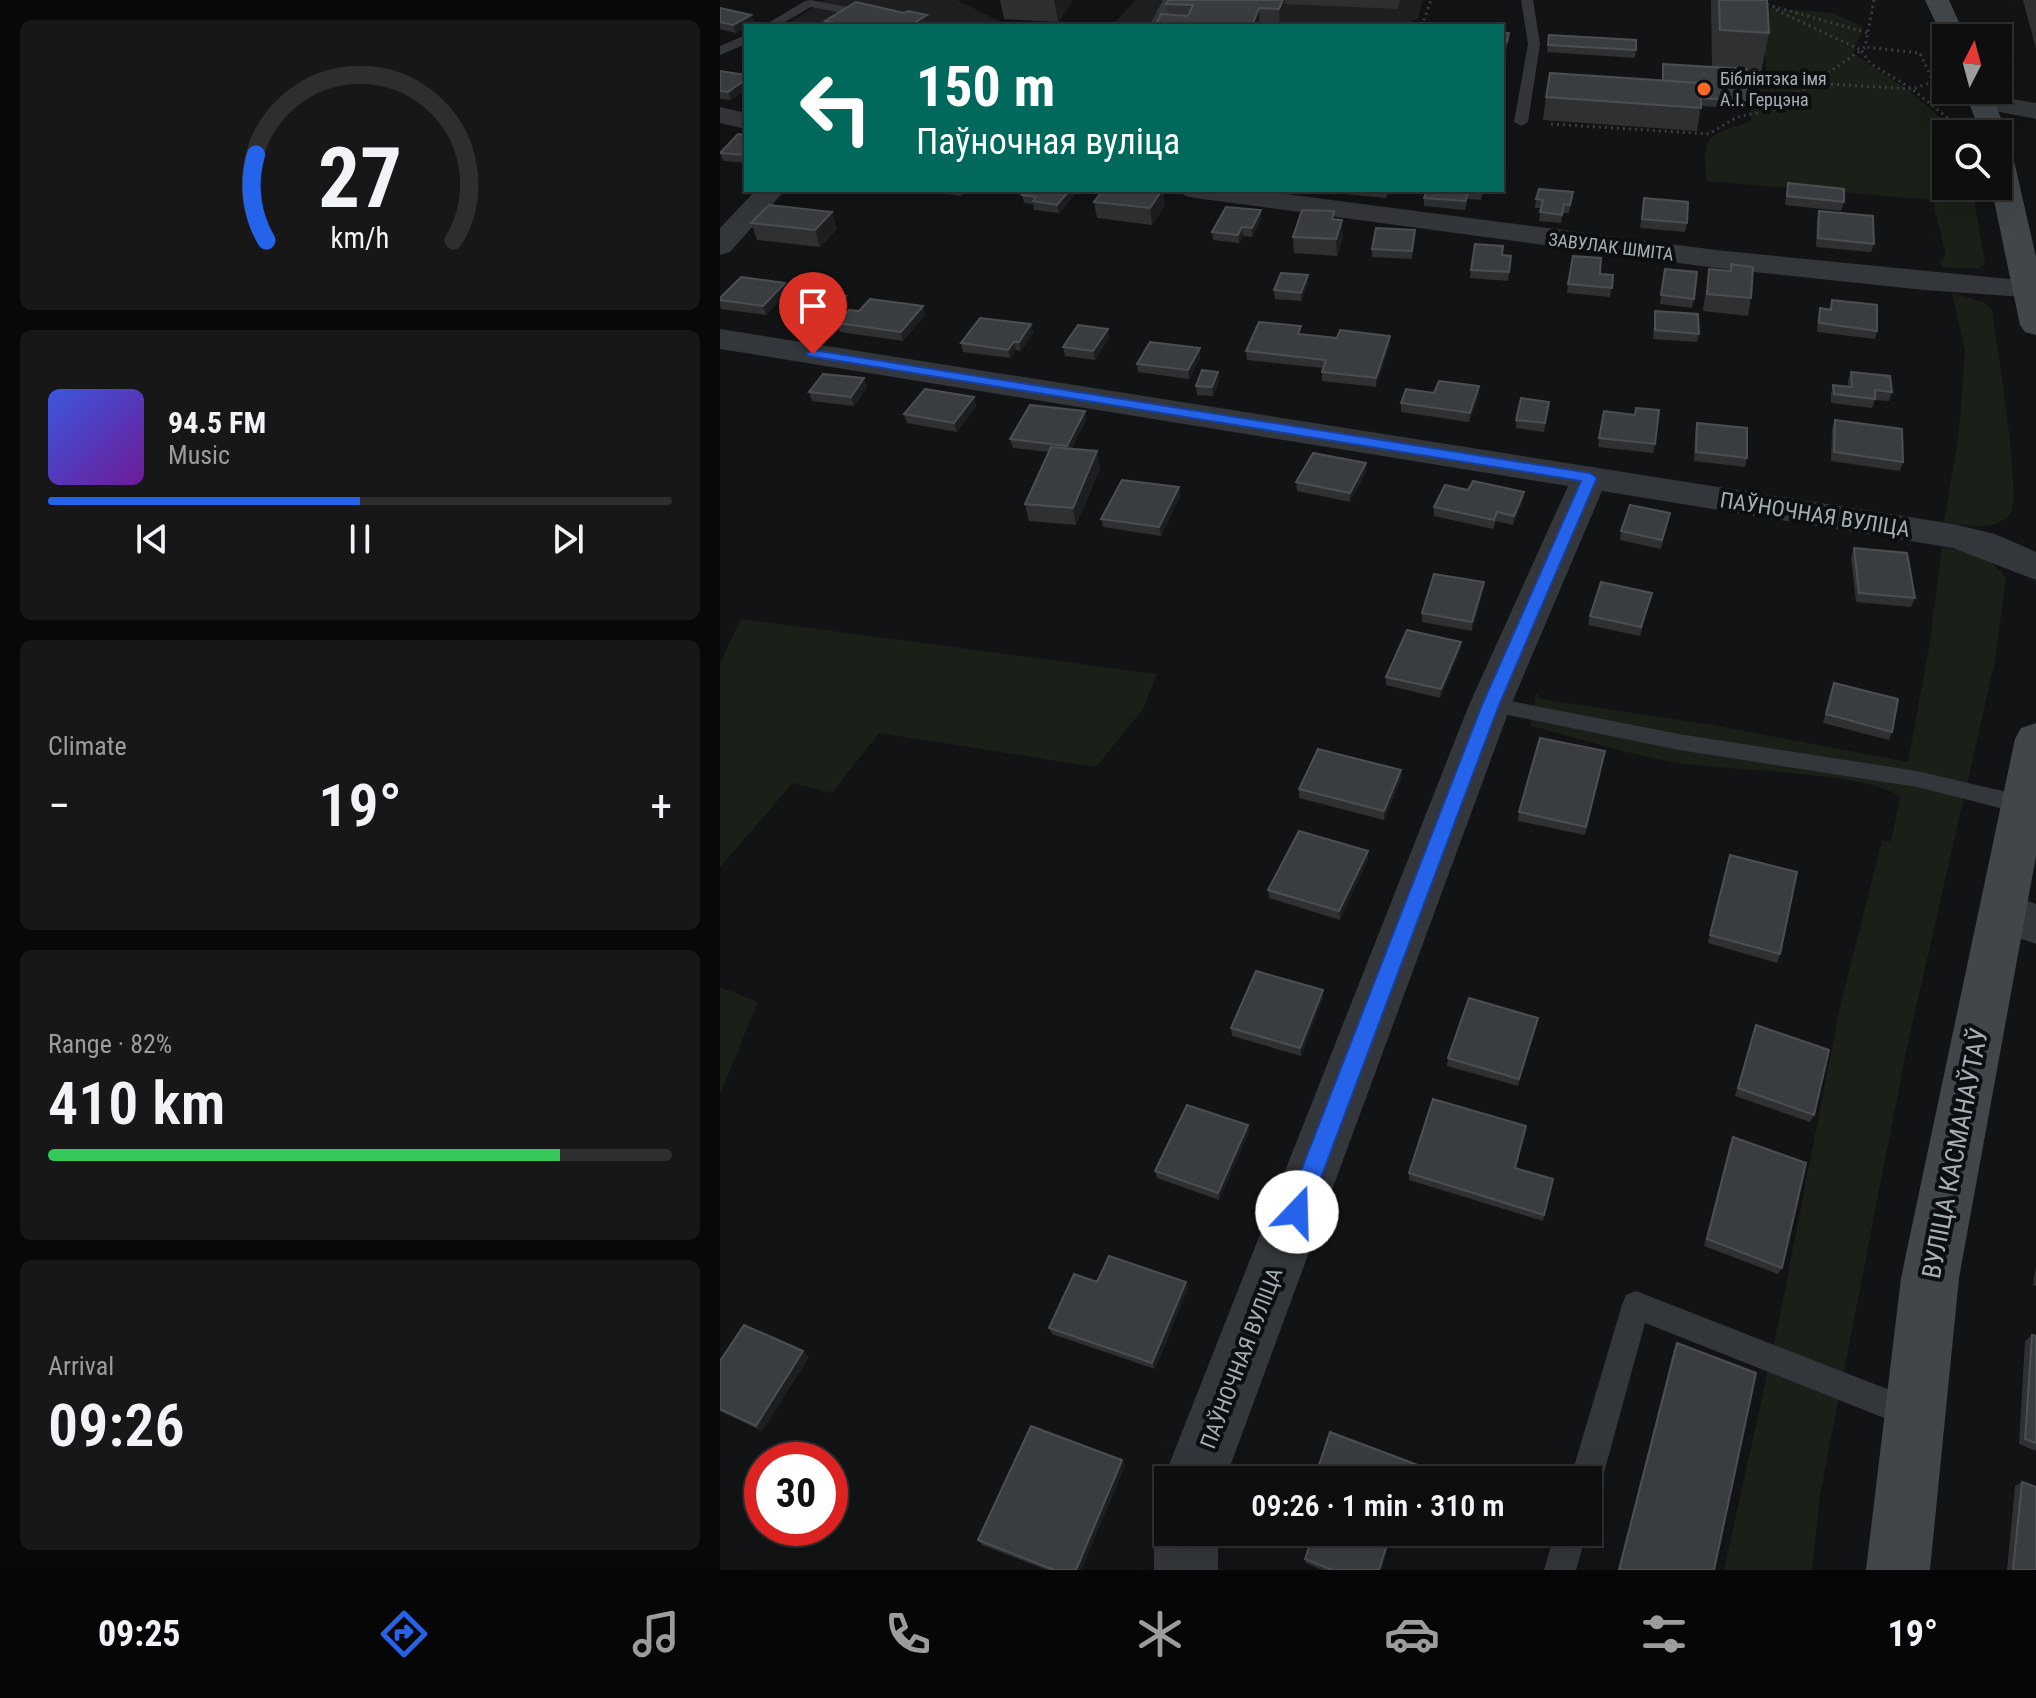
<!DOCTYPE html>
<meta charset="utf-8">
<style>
:root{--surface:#0e0e0f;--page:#171718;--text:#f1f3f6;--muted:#9b9c9e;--line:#2e2e2f;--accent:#2563eb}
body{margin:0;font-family:"Roboto Condensed",sans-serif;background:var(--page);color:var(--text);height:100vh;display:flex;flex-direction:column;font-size:30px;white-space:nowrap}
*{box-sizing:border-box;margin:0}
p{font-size:26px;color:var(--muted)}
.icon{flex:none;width:44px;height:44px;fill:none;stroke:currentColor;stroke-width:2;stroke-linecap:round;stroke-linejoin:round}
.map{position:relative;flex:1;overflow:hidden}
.drawer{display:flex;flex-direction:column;gap:20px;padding:20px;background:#080808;width:720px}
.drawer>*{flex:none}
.hud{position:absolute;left:24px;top:24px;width:760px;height:168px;border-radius:0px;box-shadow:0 8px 32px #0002,0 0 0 2px var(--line);background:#00695c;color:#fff;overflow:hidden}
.needle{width:52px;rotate:6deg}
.buttons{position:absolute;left:1212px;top:24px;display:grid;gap:16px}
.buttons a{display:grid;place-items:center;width:80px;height:80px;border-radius:0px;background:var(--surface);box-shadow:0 8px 32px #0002,0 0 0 2px var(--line);font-size:40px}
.speed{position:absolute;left:24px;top:1442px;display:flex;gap:16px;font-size:40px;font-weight:700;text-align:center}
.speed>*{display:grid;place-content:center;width:104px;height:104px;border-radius:50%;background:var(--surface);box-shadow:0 8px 32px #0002,0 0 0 2px var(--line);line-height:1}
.speed .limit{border:12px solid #d22;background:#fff;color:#111}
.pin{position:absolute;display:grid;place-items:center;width:68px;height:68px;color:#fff;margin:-82px -34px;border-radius:50% 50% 50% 0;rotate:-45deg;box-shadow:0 0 8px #0007}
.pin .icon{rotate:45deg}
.me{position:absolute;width:88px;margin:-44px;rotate:21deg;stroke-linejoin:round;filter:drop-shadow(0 0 6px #0008)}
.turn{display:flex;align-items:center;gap:28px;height:168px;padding:0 40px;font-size:36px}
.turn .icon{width:104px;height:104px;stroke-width:2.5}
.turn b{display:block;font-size:56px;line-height:68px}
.big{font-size:60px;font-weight:600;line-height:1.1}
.drawer .tile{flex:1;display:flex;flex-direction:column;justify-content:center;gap:12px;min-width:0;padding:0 28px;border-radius:12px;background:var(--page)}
.drawer .dial{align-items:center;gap:0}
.dial svg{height:208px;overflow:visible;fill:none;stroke:var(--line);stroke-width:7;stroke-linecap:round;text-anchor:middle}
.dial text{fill:var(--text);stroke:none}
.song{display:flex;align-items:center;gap:24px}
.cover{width:96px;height:96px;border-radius:12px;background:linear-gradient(135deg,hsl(230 70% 55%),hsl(280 70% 35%))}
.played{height:8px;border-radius:4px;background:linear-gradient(90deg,var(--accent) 50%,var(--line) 50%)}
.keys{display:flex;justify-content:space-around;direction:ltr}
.heat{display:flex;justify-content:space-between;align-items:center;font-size:44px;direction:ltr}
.charge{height:12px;border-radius:6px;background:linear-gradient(90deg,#34c759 82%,var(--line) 0)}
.trip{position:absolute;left:434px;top:1466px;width:448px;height:80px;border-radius:0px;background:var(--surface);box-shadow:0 8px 32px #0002,0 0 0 2px var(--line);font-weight:600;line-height:80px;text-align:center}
.dock{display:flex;height:128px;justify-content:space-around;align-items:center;background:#060606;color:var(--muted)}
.dock .icon{width:56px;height:56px}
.dock .active{color:var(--accent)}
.dock b{font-size:36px;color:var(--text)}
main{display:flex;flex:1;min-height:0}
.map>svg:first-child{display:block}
.built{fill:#1e1f21}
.green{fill:#1a1f18}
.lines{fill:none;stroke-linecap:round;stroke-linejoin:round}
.path{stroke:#393e41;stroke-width:3;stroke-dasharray:2 4;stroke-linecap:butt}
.lane{fill:#33363a;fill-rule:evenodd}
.street{fill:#33363a;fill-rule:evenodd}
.secondary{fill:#41464a;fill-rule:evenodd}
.wall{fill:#2e3032}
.shaded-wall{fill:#1d1e20}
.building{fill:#3a3d40;stroke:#4b4f53;stroke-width:2}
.route{fill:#2563eb;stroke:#184099;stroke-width:2}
.poi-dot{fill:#ff6820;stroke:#0d0e0f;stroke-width:3}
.labels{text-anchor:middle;stroke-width:8;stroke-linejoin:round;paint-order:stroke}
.far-poi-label{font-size:18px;fill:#a3afb6;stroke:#0d0e0f;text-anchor:start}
.far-street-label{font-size:18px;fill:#a3afb6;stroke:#0d0e0f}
.street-label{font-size:22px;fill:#a3afb6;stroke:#0d0e0f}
.near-street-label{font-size:26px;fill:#a3afb6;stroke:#0d0e0f}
</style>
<main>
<section class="drawer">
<div class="tile dial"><svg viewBox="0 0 100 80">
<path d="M14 69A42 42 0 1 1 86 69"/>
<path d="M14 69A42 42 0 0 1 10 36" stroke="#2563eb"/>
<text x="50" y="56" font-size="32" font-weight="700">27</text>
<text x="50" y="72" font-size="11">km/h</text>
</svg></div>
<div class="tile">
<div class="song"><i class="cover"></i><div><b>94.5 FM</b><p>Music</p></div></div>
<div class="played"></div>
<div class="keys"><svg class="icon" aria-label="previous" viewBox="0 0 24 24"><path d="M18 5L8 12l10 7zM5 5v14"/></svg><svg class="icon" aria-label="pause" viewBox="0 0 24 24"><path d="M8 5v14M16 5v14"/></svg><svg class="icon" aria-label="next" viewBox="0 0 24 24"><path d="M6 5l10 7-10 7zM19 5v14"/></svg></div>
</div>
<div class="tile"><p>Climate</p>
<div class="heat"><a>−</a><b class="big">19°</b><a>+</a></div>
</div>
<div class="tile"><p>Range · 82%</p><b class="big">410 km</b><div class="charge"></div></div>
<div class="tile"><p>Arrival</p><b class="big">09:26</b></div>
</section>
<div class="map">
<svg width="1316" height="1570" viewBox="0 0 1316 1570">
<rect width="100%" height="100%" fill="#121314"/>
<path class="built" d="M105 0H237L289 26H64Z
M416 0H703L698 18 685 26H391Z"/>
<path class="green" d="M1041 7 1113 13 1143 27 1133 53 1188 90 1234 129 1236 134H1226V186H1252L1265 264 1258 269 1222 267 1219 262 1226 255 1212 200 986 181C983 130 986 138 1031 121V80L1047 81Z
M1232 293 1264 302 1272 310C1276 340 1303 499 1290 514 1274 533 1245 525 1224 522L1239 432 1245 351Z
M1222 547C1251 552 1268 554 1286 578L1275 661 1186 1052 1100 1495 1092 1570H1004L1059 1320 1120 1007 1162 840 1171 842 1180 797C1145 771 1008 771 958 763 909 755 859 738 810 726L816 693 821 699 993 725 1188 762 1210 641Z
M21 619 437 674 423 709 376 767 159 733 112 793 73 783 0 867V663Z
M0 987 38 1002 0 1095Z"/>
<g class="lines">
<path class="path" d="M1154 0 1145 47 1141 50 1150 63 1192 89 1228 118
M1041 3 1148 33
M1056 10 1141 50
M702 26 711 0
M1093 83 1140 51
M831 124 989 134 1017 117 1055 109 1093 83 1192 89 1213 82 1200 53 1145 47"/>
<path class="lane" d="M91 0 208 22 214 26H190L91 7 58 26H43L85 1Z
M443 0H455L441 26H429Z
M801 0H813L820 44 808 122 801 126 794 122 808 44Z
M26 35V44L0 55V46Z
M770 697 959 734 1197 771 1304 796 1312 799 1315 805 1312 811 1304 814 1197 787 959 750 763 710 760 705 763 700Z
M916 1291 1203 1403 1207 1414 1203 1425 1192 1429 925 1323 882 1480 877 1491 868 1495V1480H850L902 1305 906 1295Z
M835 1532H867L856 1570H824Z"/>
<path class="street" d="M1262 94 1316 103V119L1253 107 1249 102 1253 97Z
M0 107 26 113V129L0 123Z
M36 190H65L10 252 0 255V228Z
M461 190H534L996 250 1309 281 1316 282V298L1204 290 996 268 475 198 465 196Z
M0 329 1233 524 1275 534 1316 552V580L1233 548 882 491 791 705 505 1480H448V1493L443 1480 749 705 848 486 0 349Z
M1283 893 1316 904V944L1266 927 1259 913 1266 899Z
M448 1507V1532H498V1570H434V1532L443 1509Z"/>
<path class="secondary" d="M1205 0H1229L1246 38H1226L1225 43Z
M1244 90H1270L1287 134 1283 140 1278 141V134H1261Z
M1278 144 1288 146 1292 152 1316 257V335L1305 332 1300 325 1271 186H1278Z
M1316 723V856L1239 1278 1210 1570H1146L1181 1278 1295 739 1301 728Z"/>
</g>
<path class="wall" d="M280 0H353L338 22 284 19Z
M449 0H680L678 9 565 4 566 26H435L448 15 446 4Z
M991 0H1047L1049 33 1040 78 1026 77 1027 101 1026 109 981 106 977 131 823 120 826 97 942 81 943 64 992 67Z
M1303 0H1316V49Z
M0 8 31 15 34 23 16 33 0 29Z
M105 21 209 26H106Z
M782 32 788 41 786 50H782Z
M829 35 916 40 915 58 827 52Z
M0 71 26 75V89L11 100 0 99Z
M26 135V163L3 161 0 153Z
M1068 183 1124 202 1121 211 1065 205Z
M208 190H246L241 196 208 191Z
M306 190H357V192L339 213 314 210 313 204 304 203 302 195Z
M624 190H668L666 198 625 194Z
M707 190H763L761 200 748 199 745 210 704 206V198Z
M853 192 849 213H843L841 223 819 221 821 208H815L816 199Z
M924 198 967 223 965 232 920 228Z
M374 202 445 206 432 225 377 218Z
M541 210V219L532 237 523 236 519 243 493 240 492 232Z
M1099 211 1154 244 1151 252 1096 247 1097 219Z
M112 212 117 229 100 247 37 240 31 223Z
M615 219 623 237 617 256 574 253 573 237Z
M695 230 692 259 652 257V249Z
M782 255 791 256 788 281 750 278 751 270Z
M853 256 880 274 893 275 890 297 847 293Z
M1011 264 1031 298 1028 316 983 311 989 269 1010 271Z
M945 269 974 299 972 308 940 304Z
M588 275V283L581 301 555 299 554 290Z
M68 292 46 315 1 309 0 305V298Z
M1112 300 1157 331 1155 339 1097 332 1098 317 1100 308 1109 309Z
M129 305 110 327 70 322 67 313Z
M935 311 979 334 977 342 933 339Z
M205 315 183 341 120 332 117 323Z
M311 324 313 333 301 351 296 350 290 358 243 352 241 343Z
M582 334 670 344 656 387 602 381V372L603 368 527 360 526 351Z
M389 338 375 360 345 356 343 347Z
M480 357 469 379 418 372 417 364Z
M498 372 499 381 493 396 477 395 476 386Z
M1131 372 1172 392 1169 401 1155 400 1152 408 1111 403V394L1113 385 1128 386V381Z
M147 387 134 406 92 401 89 392Z
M714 393 759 395 749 422 681 412V403Z
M254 397 256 406 237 432 187 423 184 414Z
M828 410 824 432 796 428V420Z
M365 411 366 420 351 449 377 451 380 469 356 525 309 521 305 504 329 452 293 448 290 439Z
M884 411 935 444 933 453 878 447Z
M1115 420 1183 462 1180 471 1111 461 1112 429Z
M977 423 1027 458 1025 467 974 461 975 432Z
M646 472 630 502 577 491 576 482Z
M459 487 460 496 441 536 383 527 381 519Z
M748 490 804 492 803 501 793 525 776 521 773 529 714 516V507Z
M950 513 941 549 900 540 901 531Z
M1134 548 1195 598 1191 607 1136 602 1131 557Z
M764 582 763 591 752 631 702 622V613Z
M932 593 920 636 868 625 870 616Z
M741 642 740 651 720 698 666 685V677Z
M1114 683 1172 732 1169 740 1103 723Z
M885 751 865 835 798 821 799 812Z
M681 770V779L664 820 579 798V789Z
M648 851V859L620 920 549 898 548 890Z
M1010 855 1060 954 1057 963 988 943Z
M603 998 581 1056 512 1036 511 1028Z
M818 1018 798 1086 727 1066 728 1058Z
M1036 1025 1094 1115 1090 1122 1015 1096Z
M528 1125 529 1132 499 1200 437 1178 435 1171Z
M805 1134 795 1168 833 1179 823 1221 689 1180V1173Z
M1013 1137 1062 1268 1058 1274 984 1246 1010 1144Z
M1316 1266V1286L1313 1285Z
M377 1282H466L468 1288 435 1369 332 1334 329 1328Z
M1312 1335 1316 1336V1451L1299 1444 1305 1341Z
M957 1343 994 1570H898L954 1349Z
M89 1357 42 1431 0 1411V1361Z
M405 1465 361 1570H327L262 1545 258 1540Z
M1302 1482 1316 1570H1287L1295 1486Z
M594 1532H672L661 1570H602L586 1563 585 1559Z
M677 1532H697L694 1539Z"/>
<path class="shaded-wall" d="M334 0H353L338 22Z
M563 0H565L566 23 565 26H560L559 9Z
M539 8 540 26 533 23Z
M31 15 34 23 16 33 13 25Z
M207 15 209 26H189Z
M26 79V89L11 100 8 92Z
M239 190H246L241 196Z
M350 190H357V192L339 213 337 205Z
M443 190 445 206 432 225 430 208Z
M541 210V219L532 237V228Z
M112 212 117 229 100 247 95 230Z
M622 220 623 237 617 256 616 239Z
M522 227 523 236 519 243 518 235Z
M588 275V283L581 301V293Z
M65 283 68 292 46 315 43 306Z
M126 296 129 305 110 327 107 318Z
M203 306 205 315 183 341 181 332Z
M311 324 313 333 301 351 299 342Z
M388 329 389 338 375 360 373 351Z
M670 336V344L656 387V378Z
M294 342 296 350 290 358 288 350Z
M480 348V357L469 379 468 370Z
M498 372 499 381 493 396 492 387Z
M144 378 147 387 134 406 131 397Z
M759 386V395L749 422 750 413Z
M254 397 256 406 237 432 234 423Z
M365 411 366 420 348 455 347 446Z
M377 451 380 469 356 525 353 508Z
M646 463V472L630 502V493Z
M459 487 460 496 441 536 439 527Z
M804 492 803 501 793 525 794 516Z
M764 582 763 591 752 631V622Z
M741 642 740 651 720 698 721 689Z
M681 770V779L664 820V811Z
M648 851V859L620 920 619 911Z
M603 990V998L581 1056 580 1048Z
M818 1018 817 1025 798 1086 799 1079Z
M528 1125 529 1132 499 1200 498 1193Z
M466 1282 468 1288 435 1369 432 1363Z
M83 1351 89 1357 42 1431 36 1426Z
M402 1460 405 1465 361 1570H356Z
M671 1532H672L661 1570H659Z"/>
<path class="building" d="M449 0H563L559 9 539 8 533 23 566 25 565 26H498L484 25 483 26H435L441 14 468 16 473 5 446 4Z
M999 0H1047L1049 33 1000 30Z
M136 2 184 13 188 11 207 15 189 26H129L105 21Z
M0 8 31 15 13 25 0 22Z
M782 32 789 33 787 42H782Z
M829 35 916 40V50L828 45Z
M943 64 1026 69 1027 101 981 98V83L943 81Z
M0 71 26 75V79L8 92 0 91Z
M830 73 981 83V108L826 97Z
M18 134 26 135V155L0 153Z
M1068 183 1124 189V202L1067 196Z
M819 189 853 192 850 205 844 204 842 215 820 212 823 200 816 199Z
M306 190H350L337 205 313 201 316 197 302 195Z
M383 190H442L430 208 374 202Z
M707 190H762L761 191 749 190 745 201 704 198Z
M924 198 968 202 967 223 922 219Z
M49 205 112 212 95 230 31 223Z
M506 207 541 210 532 228 522 227 518 235 492 232Z
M582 210 614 211 612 219 622 220 616 239 573 237Z
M1099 211 1153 216 1154 244 1098 238Z
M656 228 695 230 692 251 652 249Z
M755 244 783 246 782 255 791 256 789 272 751 270Z
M853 256 881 258 880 274 893 275 892 288 848 284Z
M1011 264 1033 267 1031 298 987 294 989 269 1011 271Z
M945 269 977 272 974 299 941 295Z
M561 273 588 275 581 293 554 290Z
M21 277 65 283 43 306 0 300V298Z
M86 291 126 296 107 318 67 313Z
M150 299 203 306 181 332 117 323 129 310 139 311Z
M1112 300 1157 305V331L1099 323 1100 308 1111 310Z
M935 311 978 314 979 334 935 330Z
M260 318 311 324 299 342H294L288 350 241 343Z
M539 322 581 326 578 334 617 338 620 330 670 336 656 378 602 372 606 360 526 351Z
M358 325 388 329 373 351 343 347Z
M430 342 480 348 468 370 417 364Z
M482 370 498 372 492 387 476 386Z
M1131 372 1170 376 1172 392 1155 390V399L1114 394 1113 385 1132 387Z
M103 374 144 378 131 397 89 392Z
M719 381 759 386 750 413 681 403 686 389 714 393Z
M205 389 254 397 234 423 184 414Z
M801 398 829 402 825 423 796 420Z
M310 405 365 411 347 446 290 439Z
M916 408 939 410 935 444 879 438 884 411 915 415Z
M1115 420 1182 429 1183 462 1114 452Z
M977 423 1027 428V458L976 452Z
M331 447 377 451 353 508 305 504Z
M593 453 646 463 630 493 576 482Z
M402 480 459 487 439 527 381 519Z
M753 481 804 492 794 516 777 512 774 520 714 507 725 485 748 490Z
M910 505 950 513 942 540 901 531Z
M1134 548 1187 553 1195 598 1139 593Z
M714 574 764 582 752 622 702 613Z
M881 582 932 593 921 627 870 616Z
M687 630 741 642 721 689 666 677Z
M1114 683 1178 699 1172 732 1106 714Z
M820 738 885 751 866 827 799 812Z
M598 749 681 770 664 811 579 789Z
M579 831 648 851 619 911 548 890Z
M1010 855 1077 872 1060 954 990 935Z
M536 971 603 990 580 1048 511 1028Z
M749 998 818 1018 799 1079 728 1058Z
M1036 1025 1109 1050 1094 1115 1018 1088Z
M713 1099 806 1126 795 1168 833 1179 824 1215 689 1173Z
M467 1105 528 1125 498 1193 435 1171Z
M1013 1137 1086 1163 1062 1268 987 1239Z
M389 1256 466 1282 432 1363 329 1328 354 1274 377 1282Z
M24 1325 83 1351 36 1426 0 1409V1361Z
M1312 1335 1316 1336V1443L1305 1439Z
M957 1343 1036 1373 994 1570H899Z
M311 1426 402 1460 356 1570H334L258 1540Z
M610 1432 714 1471 711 1480H594Z
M1302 1482 1316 1487V1570H1293Z
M594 1532H671L659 1570H612L585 1559Z"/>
<path class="route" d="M93 350 870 473 877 478 779 705 585 1220 577 1223 569 1220 565 1212 762 705 861 481 88 356 86 354Z"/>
<circle class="poi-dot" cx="984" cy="89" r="8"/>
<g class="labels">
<g class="far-poi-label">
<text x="1000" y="85">Бібліятэка імя<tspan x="1000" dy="21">А.І. Герцэна</tspan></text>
</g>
<g class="far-street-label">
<text transform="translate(891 247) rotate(7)" y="6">ЗАВУЛАК ШМІТА</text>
</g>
<g class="street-label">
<text transform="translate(1095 514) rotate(9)" y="8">ПАЎНОЧНАЯ ВУЛІЦА</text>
<text transform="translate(521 1358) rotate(-69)" y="8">ПАЎНОЧНАЯ ВУЛІЦА</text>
</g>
<g class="near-street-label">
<text transform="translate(1235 1153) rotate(-79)" y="9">ВУЛІЦА КАСМАНАЎТАЎ</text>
</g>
</g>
</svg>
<div class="buttons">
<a><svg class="needle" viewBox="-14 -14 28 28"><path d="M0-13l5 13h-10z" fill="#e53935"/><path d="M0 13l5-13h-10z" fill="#9b9c9e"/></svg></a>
<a><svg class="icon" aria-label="search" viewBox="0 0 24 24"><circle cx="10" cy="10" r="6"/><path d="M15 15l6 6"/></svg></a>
</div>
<div class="speed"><div class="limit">30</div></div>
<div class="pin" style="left:93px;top:354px;background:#d93025"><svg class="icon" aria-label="arrive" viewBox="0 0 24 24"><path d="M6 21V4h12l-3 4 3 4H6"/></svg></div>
<svg class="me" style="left:577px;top:1212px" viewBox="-20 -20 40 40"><circle r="19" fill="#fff"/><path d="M0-13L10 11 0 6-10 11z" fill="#2563eb"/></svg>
<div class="trip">09:26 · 1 min · 310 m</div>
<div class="hud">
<div class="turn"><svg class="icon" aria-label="left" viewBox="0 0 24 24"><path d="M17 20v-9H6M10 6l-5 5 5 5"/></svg><div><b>150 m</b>Паўночная вуліца</div></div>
</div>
</div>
</main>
<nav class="dock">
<b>09:25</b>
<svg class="icon active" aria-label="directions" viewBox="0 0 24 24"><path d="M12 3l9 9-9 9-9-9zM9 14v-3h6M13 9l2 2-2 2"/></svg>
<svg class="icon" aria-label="music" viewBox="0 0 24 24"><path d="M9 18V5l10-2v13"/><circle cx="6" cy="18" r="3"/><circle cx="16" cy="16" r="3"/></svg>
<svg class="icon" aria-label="phone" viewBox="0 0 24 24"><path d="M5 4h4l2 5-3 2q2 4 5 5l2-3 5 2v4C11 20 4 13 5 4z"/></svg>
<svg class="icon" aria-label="climate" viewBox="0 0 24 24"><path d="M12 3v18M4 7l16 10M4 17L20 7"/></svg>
<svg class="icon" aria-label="car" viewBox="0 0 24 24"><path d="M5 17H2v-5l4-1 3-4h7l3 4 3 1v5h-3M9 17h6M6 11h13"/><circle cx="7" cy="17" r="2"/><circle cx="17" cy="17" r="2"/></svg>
<svg class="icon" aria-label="filters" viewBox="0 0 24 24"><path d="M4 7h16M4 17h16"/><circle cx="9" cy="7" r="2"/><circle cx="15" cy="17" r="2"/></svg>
<b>19°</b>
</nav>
